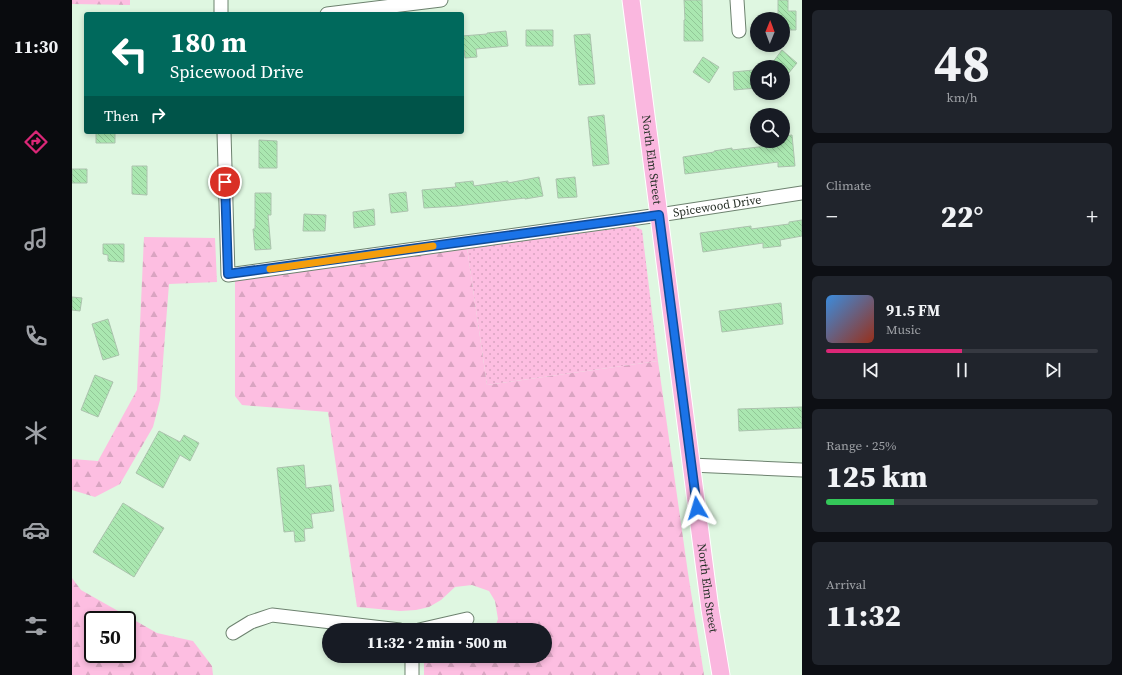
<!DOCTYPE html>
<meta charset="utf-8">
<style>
:root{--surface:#171b24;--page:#20242c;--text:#f1f3f6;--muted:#9ea1a6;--line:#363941;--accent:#db2777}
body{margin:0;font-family:"Source Serif 4",serif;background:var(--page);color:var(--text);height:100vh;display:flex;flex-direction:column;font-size:15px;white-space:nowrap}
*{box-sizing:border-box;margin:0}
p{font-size:13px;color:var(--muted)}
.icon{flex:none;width:22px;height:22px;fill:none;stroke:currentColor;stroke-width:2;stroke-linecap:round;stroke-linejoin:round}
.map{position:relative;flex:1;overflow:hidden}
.drawer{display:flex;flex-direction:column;gap:10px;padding:10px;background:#0d0f14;width:320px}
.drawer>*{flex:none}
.top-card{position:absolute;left:12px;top:12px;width:380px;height:122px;border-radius:4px;box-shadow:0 2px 6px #0003;background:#00695c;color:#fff;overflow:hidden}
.needle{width:26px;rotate:1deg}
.tools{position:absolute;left:678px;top:12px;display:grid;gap:8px}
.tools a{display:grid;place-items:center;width:40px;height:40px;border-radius:50%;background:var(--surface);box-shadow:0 2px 6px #0003;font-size:20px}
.speed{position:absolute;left:12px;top:611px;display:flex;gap:8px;font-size:20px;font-weight:700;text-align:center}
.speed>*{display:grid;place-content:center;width:52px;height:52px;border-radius:50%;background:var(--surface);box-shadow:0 2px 6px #0003;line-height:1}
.speed .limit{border:2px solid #111;border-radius:6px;background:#fff;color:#111}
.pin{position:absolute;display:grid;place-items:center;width:34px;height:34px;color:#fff;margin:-17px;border:2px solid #fff;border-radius:50%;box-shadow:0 1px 4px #0007}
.me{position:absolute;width:44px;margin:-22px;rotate:353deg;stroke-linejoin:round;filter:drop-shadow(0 0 3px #0008)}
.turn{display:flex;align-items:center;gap:14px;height:84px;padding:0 20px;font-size:18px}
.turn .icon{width:52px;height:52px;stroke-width:2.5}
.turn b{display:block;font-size:28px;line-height:34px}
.then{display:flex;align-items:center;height:38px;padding:0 20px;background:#0003;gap:8px;font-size:15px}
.big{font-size:30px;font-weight:800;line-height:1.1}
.drawer .card{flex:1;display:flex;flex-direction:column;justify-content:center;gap:6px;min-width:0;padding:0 14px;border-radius:6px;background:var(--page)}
.drawer .dial{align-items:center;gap:0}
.dial b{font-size:52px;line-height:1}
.song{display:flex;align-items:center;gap:12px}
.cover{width:48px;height:48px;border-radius:6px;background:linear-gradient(135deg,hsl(210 70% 55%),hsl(10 70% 35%))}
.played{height:4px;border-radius:2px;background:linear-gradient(90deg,var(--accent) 50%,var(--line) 50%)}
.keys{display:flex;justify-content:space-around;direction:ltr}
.heat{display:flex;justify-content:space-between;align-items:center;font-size:22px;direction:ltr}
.charge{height:6px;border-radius:3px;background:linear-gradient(90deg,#34c759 25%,var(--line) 0)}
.trip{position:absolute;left:250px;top:623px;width:230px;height:40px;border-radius:20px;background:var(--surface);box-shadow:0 2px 6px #0003;font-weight:800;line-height:40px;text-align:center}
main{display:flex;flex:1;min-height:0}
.dock{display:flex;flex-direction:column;width:72px;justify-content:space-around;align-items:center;background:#090b0e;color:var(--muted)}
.dock .icon{width:28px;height:28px}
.dock .active{color:var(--accent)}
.dock b{font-size:18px;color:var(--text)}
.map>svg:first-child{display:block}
.grass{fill:url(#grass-dots)}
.forest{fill:url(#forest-firs);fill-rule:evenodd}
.building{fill:url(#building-back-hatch);stroke:#acc3ae}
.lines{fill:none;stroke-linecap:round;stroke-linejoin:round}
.minor-casing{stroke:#6d826f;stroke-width:15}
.major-casing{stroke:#fff;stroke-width:19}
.minor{stroke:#fff;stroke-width:13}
.major{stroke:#fab7df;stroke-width:17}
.route-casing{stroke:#114b97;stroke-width:10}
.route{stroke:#1a73e8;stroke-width:7}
.slow{stroke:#f59e0b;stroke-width:7}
.labels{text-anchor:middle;stroke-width:4;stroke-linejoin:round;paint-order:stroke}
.street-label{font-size:12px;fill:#283128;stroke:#f9fef9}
</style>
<main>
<nav class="dock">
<b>11:30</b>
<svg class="icon active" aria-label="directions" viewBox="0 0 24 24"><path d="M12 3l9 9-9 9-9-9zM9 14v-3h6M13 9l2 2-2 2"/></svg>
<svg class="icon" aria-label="music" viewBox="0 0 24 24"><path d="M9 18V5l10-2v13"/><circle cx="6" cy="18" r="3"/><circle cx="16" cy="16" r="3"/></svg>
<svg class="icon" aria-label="phone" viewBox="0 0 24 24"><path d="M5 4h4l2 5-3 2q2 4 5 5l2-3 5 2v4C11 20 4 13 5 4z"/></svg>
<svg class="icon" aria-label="climate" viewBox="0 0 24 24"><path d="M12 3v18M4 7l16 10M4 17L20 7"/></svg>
<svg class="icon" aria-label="car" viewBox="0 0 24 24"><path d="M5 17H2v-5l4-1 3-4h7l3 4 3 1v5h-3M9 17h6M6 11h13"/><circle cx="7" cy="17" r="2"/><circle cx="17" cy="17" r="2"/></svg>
<svg class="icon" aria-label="filters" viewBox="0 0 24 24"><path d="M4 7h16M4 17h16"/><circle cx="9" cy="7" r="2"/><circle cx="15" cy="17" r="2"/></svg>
</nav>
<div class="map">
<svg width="730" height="675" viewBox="0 0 730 675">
<defs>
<pattern id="grass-dots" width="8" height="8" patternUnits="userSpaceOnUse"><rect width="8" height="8" fill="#fdbee1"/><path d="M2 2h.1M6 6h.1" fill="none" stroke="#d9a4c1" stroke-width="1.8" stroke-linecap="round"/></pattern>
<pattern id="forest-firs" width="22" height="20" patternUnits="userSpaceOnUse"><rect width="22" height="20" fill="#fdbee1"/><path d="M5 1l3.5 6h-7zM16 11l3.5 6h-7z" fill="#d9a4c1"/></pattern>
<pattern id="building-back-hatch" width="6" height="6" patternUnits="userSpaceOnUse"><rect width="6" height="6" fill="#aae7b0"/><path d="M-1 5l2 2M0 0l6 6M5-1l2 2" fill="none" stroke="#92c797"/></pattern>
</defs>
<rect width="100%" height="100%" fill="#dff7e1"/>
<path class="grass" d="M562 226 570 230 586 361 415 385 395 248Z"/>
<path class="forest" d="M0 0H58V5L0 4Z
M72 237 143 238 145 282 97 284 88 400 81 427 48 484 23 497 0 490V459L26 461 65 390Z
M395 248 415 385 586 361 616 573 632 675H352V656H473V630H422L426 619 423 601 417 591 400 585 383 587 369 600 357 607 344 610 328 611 285 607 256 412 170 405 163 396V280Z
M0 578 9 590 85 633 121 641 140 666 141 675H0ZM21 620H55V654H21Z"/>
<path class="building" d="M612 0H630L631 41H612V20H613Z
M706 0H716V11H724V30H711V19H706Z
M454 30H481V46H454Z
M434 31 436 46 404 49 405 57 393 58 392 50H390V36L415 34V33Z
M518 34 523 84 507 85 502 35Z
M710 50 725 63 711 80V67H697Z
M631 57 647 67 637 83 621 72Z
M682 70 684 88 662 90 661 72Z
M532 115 537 164 521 166 516 117Z
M24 132H43V143H24Z
M720 135 723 166 706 167V162L613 174 611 157 642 152V151L660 148V150L704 145V141H711V136Z
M187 140 205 141V168H187Z
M60 166H75V195L60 194Z
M0 169H15V183H0Z
M467 177 471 196 453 199V198L386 206 352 208 350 190 384 187 383 183 401 181 402 186 436 181V183Z
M503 177 505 197 486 198 484 179Z
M334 192 336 211 319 213 317 194Z
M183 193H199V215H196L199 249 183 250 181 229H183Z
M302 209 303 225 282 228 281 212Z
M232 214 254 215 253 231H231Z
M730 220V236L708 240 709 246 691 248V243L631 252 628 233 679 226V229L717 224V222Z
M31 244H52V262L36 261V255L31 254Z
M0 297 10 298 8 311 0 310Z
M709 303 711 324 650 332 647 311Z
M36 319 47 355 31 360 20 324Z
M23 375 41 382 26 417 9 410Z
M730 407V428L667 431 666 409Z
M87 431 108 442 112 435 127 443 118 461 108 455 91 488 64 473Z
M232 465 234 488 259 485 262 511 239 514 241 528 232 529 233 541 223 542 222 531 212 532 205 468Z
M51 503 92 528 62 577 21 552Z"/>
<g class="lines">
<g class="minor-casing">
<g id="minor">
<path d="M149 0V14"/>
<path d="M665 0 667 31"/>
<path d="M255 14 369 0"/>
<path id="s1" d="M152 132 156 275 587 215 730 193"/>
<path d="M619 465 730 470"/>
<path d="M347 630 395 619"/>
<path d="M161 633 179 622 200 615 328 630"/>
<path d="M340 656V675"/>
</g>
</g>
<g class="major-casing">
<g id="major">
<path id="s2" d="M559 0 638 609 649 675"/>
</g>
</g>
<use href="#minor" class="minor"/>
<use href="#major" class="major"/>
</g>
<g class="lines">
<g class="route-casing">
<path id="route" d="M153 182 156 274 587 215 625 508"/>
</g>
<use href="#route" class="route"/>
<path class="slow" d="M198 269 361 246"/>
</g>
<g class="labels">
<g class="street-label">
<text dy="4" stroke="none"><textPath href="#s2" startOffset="161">North Elm Street</textPath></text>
<text dy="4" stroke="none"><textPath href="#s1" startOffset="637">Spicewood Drive</textPath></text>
<text dy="4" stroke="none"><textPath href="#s2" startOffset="593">North Elm Street</textPath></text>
</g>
</g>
</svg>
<div class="tools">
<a><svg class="needle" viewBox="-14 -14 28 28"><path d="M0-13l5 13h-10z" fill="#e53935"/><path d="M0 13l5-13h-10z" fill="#9ea1a6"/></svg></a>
<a><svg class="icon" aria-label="sound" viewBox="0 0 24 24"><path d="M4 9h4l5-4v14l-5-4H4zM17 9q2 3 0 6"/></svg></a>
<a><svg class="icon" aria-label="search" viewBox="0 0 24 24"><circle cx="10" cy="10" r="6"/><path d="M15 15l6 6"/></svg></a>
</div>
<div class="speed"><div class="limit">50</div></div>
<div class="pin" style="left:153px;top:182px;background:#d93025"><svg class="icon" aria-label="arrive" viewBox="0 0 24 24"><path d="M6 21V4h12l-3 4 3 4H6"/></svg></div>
<svg class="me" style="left:625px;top:508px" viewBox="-20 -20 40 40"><path d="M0-17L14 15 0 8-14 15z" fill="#1a73e8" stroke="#fff" stroke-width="4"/></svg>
<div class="trip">11:32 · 2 min · 500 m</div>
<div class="top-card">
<div class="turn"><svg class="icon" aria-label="left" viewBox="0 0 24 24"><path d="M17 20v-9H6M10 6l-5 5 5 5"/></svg><div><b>180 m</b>Spicewood Drive</div></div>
<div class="then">Then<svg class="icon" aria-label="right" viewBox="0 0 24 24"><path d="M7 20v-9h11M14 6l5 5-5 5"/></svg></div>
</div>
</div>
<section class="drawer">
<div class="card dial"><b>48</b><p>km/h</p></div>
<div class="card"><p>Climate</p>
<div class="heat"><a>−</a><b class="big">22°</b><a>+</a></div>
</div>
<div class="card">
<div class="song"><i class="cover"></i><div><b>91.5 FM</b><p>Music</p></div></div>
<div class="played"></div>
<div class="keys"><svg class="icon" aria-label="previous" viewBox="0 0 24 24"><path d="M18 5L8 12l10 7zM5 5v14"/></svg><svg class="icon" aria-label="pause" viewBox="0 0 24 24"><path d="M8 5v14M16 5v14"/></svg><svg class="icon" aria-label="next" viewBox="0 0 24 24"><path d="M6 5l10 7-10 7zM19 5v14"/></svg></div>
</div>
<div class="card"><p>Range · 25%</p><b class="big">125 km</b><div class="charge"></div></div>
<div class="card"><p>Arrival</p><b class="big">11:32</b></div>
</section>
</main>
